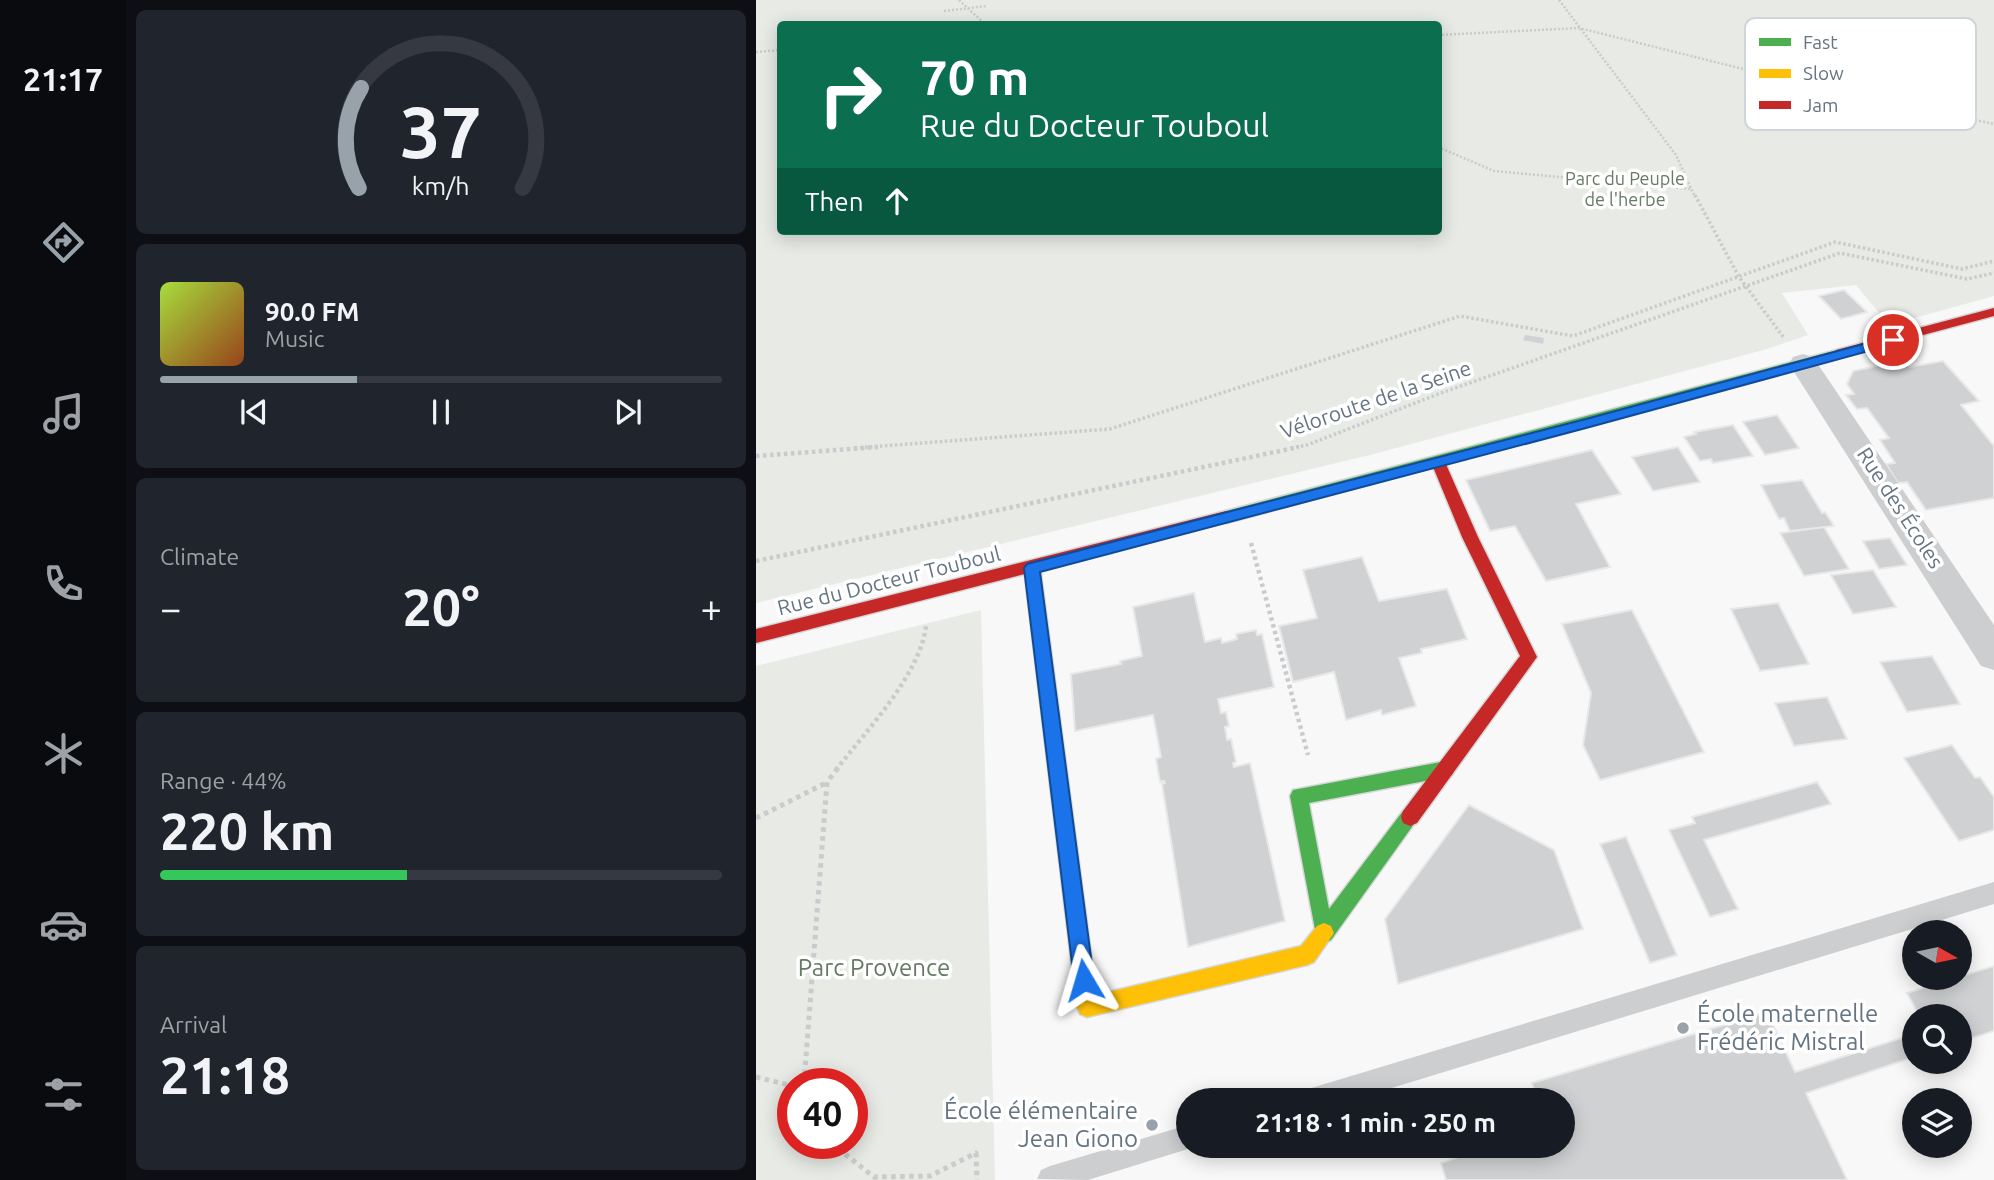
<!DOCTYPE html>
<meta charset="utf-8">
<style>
:root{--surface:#171b24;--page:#20242c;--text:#f1f3f6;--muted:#9ea1a6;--line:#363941;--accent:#98a2ab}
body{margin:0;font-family:Ubuntu,sans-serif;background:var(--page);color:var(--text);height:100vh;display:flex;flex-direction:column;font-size:26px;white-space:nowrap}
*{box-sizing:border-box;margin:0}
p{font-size:23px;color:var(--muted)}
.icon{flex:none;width:38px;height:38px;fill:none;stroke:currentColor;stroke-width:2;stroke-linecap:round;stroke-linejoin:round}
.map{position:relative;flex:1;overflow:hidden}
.panel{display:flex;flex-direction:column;gap:10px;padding:10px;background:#0d0f14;width:630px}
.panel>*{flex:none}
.hud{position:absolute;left:21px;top:21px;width:665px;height:214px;border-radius:7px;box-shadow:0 4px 18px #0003;background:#0b6e4f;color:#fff;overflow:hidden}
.needle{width:46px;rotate:99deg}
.tools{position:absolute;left:1146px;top:920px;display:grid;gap:14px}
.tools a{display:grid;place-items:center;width:70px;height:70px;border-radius:50%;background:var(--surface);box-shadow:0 4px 18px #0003;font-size:35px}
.speed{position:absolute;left:21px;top:1068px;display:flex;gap:14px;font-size:35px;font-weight:700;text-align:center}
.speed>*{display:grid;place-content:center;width:91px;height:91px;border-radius:50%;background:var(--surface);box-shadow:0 4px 18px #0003;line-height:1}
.speed .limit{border:10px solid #d22;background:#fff;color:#111}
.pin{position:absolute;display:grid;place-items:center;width:60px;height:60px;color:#fff;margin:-30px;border:4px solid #fff;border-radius:50%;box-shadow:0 2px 7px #0007}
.me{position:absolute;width:77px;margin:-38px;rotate:353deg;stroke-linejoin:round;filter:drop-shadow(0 0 5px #0008)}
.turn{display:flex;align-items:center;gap:24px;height:147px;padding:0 28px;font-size:32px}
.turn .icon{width:91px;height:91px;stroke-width:2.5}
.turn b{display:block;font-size:49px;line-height:60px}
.then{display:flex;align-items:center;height:66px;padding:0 28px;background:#0003;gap:14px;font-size:26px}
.big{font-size:52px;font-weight:600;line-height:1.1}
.panel .card{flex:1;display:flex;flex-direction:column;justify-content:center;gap:10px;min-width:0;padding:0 24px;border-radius:10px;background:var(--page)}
.panel .dial{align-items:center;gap:0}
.dial svg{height:182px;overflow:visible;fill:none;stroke:var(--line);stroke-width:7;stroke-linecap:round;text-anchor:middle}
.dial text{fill:var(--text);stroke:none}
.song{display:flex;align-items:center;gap:21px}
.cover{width:84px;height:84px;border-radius:10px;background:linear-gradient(135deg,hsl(80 70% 55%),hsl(20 70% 35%))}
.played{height:7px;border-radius:4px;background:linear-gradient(90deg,var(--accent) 35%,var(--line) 35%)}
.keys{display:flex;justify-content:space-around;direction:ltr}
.heat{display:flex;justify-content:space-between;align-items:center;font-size:38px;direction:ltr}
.charge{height:10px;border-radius:5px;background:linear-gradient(90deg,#34c759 44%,var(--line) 0)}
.trip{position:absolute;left:420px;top:1088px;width:399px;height:70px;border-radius:35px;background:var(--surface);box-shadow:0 4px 18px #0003;font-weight:600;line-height:70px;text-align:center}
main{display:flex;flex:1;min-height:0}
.tab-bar{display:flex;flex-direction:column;width:126px;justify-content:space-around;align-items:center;background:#090b0e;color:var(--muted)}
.tab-bar .icon{width:49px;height:49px}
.tab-bar .selected{color:var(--accent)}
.tab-bar b{font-size:32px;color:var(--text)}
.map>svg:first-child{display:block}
.green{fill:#e7eae5;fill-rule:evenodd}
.building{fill:#cfd1d2;stroke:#e8e8e8;stroke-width:2}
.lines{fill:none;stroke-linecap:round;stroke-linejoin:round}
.fast-casing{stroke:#d5d6d7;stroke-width:3}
.slow-casing{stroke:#d5d6d7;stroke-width:3}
.jam-casing{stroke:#d5d6d7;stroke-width:3}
.path-far3{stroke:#cacbcc;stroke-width:2.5;stroke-dasharray:2 2;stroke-linecap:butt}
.path-far2{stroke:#cacbcc;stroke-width:3.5;stroke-dasharray:2.5 2.5;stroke-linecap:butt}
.path-far1{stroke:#cacbcc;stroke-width:4.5;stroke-dasharray:3.5 3.5;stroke-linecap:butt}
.path{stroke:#cacbcc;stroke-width:5;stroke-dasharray:4.5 4.5;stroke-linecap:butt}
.lane{fill:#cdcecf;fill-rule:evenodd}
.street{fill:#cdcecf;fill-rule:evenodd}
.fast{fill:#4caf50;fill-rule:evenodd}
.slow{fill:#ffc107;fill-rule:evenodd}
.jam{fill:#c62828;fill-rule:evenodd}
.route{fill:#1a73e8;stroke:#114b97;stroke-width:2}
.poi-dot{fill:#98a2ab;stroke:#fff;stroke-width:2.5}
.labels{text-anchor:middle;stroke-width:7;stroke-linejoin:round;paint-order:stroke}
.far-park-label{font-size:18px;fill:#677a63;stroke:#fff}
.street-label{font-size:21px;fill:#647482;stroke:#fff}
.near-park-label{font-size:24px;fill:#677a63;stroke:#fff}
.near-poi-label{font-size:24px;fill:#647482;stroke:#fff;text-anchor:start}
.key{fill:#fff;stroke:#d0d5da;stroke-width:2}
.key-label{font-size:19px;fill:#647482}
</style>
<main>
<nav class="tab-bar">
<b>21:17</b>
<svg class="icon selected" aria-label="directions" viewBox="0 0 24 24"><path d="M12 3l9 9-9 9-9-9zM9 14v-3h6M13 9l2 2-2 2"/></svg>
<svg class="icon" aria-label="music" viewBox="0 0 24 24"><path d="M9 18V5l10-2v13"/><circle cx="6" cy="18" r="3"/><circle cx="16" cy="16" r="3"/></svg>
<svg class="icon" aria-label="phone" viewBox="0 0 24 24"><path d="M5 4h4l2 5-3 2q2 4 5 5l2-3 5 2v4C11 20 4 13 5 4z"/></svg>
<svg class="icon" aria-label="climate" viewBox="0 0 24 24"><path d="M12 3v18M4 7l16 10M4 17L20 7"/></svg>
<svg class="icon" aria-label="car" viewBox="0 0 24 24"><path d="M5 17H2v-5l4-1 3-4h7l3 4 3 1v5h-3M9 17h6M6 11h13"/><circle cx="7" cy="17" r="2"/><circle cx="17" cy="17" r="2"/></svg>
<svg class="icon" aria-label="filters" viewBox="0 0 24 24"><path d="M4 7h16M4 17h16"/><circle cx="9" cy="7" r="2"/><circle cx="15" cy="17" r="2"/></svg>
</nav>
<section class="panel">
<div class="card dial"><svg viewBox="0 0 100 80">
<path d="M14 69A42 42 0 1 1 86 69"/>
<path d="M14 69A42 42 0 0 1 15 25" stroke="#98a2ab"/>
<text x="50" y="56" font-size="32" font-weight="700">37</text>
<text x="50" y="72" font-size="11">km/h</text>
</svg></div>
<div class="card">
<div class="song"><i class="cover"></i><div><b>90.0 FM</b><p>Music</p></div></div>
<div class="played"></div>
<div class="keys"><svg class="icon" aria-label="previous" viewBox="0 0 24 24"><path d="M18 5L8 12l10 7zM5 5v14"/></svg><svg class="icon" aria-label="pause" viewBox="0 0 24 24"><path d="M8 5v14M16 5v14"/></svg><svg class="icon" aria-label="next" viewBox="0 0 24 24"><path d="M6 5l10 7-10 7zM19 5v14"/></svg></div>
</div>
<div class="card"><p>Climate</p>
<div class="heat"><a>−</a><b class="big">20°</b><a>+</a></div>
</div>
<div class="card"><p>Range · 44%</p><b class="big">220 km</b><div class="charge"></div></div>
<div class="card"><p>Arrival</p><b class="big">21:18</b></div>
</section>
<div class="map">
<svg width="1238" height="1180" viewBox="0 0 1238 1180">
<rect width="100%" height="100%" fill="#f8f8f8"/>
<path class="green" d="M0 0H1238V296L1133 325 1100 285 1026 293 1052 335 1011 349 614 455 0 603ZM24 24H682V231H24Z
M225 610 239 1180H0V666ZM96 1083V1143H37V1083Z"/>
<path class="building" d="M1088 290 1111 312 1085 319 1063 296Z
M768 334 789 337 788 345 766 341Z
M1148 360 1154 367 1187 361 1223 401 1205 405 1238 446V498L1170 510 1151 482 1142 483 1130 464 1139 463 1124 440 1133 438 1111 408 1101 409 1090 395 1098 394 1091 384 1097 371Z
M1021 415 1043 448 1009 455 987 422Z
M977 425 997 456 957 463 955 459 944 461 928 437 940 434 938 432Z
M922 447 944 482 897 491 876 457Z
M836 450 865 494 820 504 854 567 790 581 759 526 734 531 710 480Z
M1046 480 1066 513 1069 512 1078 526 1034 531 1028 518 1023 519 1005 485Z
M1068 527 1093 569 1048 576 1024 533Z
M1134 538 1151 565 1123 569 1107 541Z
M606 557 623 601 691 589 711 639 665 649 666 653 643 658 660 706 626 715 625 710 590 720 578 672 537 682 523 626 561 618 547 570Z
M1117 570 1140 607 1097 614 1075 575Z
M438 593 449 642 465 638 466 643 481 639 480 634 500 630 501 635 506 634 518 687 462 699 465 713 470 712 473 726 469 727 471 740 475 739 480 762 477 763 478 767 494 763 529 921 432 947 406 784 409 783 408 781 404 782 400 759 405 757 397 715 319 731 315 674 365 664 364 661 386 656 377 607Z
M1022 603 1053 664 1004 671 975 609Z
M876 610 948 752 844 780 827 745 835 693 806 624Z
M1176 656 1204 704 1151 712 1124 662Z
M1071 697 1091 739 1038 746 1019 703Z
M1196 745 1219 778 1224 777 1238 797V830L1203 841 1148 758Z
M1061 782 1075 804 948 840 982 909 954 917 913 830 939 823 936 817Z
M713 805 798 850 827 929 642 984 629 919Z
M870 837 921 955 894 963 844 844Z
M1238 966V1031L1204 1042V1017H1164L1151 993Z
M1011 1012 1039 1072 1158 1034V1057L1050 1093 1091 1180H690L685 1163 735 1146H807V1101H782L776 1083Z"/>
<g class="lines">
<g class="fast-casing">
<path id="fast" d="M1085 349 1090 350V356L470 523 463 517 470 511Z
M276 562 281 564 284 568 329 909 326 916 319 919 312 916 309 909 268 568 271 564Z
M690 761 696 763 699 769 696 775 690 777 553 803 573 909 647 811 654 808 661 811 663 817 575 940 568 943 561 940 534 796 537 790Z"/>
</g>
<g class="slow-casing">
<path id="slow" d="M319 899 326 902 329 909 340 995 545 946 561 926 568 923 575 926 578 933 558 962 551 965 331 1017 324 1014 321 1007 309 909 312 902Z"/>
</g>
<g class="jam-casing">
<path id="jam" d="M1238 308V316L1085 357 1079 353 1080 350Z
M682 457 689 462 722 537 781 657 661 823 654 826 647 823 645 817 647 811 764 656 706 537 675 462Z
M470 511 475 513 477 517 475 521 0 643V629Z"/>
</g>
<path class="path-far3" d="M203 0 229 24
M803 0 920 155 939 197
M188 11 231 6
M293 24H304
M682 35 823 28 987 69 1238 124
M0 52 24 50
M682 147 738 171 935 189"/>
<path class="path-far2" d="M939 195 983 277 1028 338
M99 448 354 429 704 316 817 336 1079 242 1206 269 1238 261
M535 448 551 445 685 393 1084 253 1211 279 1238 273"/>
<path class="path-far1" d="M0 456 122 447
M495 543 552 755
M0 561 543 447
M80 770C110 731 164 675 170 626"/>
<path class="path" d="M0 818 70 783
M0 1077 37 1086
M48 1083 71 782 82 768
M75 1143 118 1177 174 1176 220 1153 221 1180"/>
<path class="lane" d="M1238 882V904L593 1101H540L543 1092 552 1089Z
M432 1125V1146H440L432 1149 332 1180 281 1179 285 1170 294 1166Z"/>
<path class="street" d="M1047 354 1057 357 1238 625V670L1225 666 1033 364 1037 357Z"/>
<use href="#fast" class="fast"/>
<use href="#slow" class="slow"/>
<use href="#jam" class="jam"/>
</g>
<path class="route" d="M1137 336 1143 340 1142 343 830 428 284 572 338 980 335 987 328 990 321 987 318 980 268 568 271 564 830 419Z"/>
<g class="poi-dot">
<circle cx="927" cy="1028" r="7"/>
<circle cx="396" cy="1125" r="7"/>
</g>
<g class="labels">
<g class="far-park-label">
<text x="869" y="185">Parc du Peuple<tspan x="869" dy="21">de l'herbe</tspan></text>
</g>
<g class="street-label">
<text transform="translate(620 400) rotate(-19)" y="7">Véloroute de la Seine</text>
<text transform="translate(1144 508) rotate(57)" y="7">Rue des Écoles</text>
<text transform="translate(133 581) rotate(-14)" y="7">Rue du Docteur Touboul</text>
</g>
<g class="near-park-label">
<text x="118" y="976">Parc Provence</text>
</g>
<g class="near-poi-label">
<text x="941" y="1022">École maternelle<tspan x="941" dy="28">Frédéric Mistral</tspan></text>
<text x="382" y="1119" text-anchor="end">École élémentaire<tspan x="382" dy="28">Jean Giono</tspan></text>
</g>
</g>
<rect x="989" y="18" width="231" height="112" rx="10" class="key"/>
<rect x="1003" y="38" width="32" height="8" fill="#4caf50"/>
<rect x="1003" y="69" width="32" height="9" fill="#ffc107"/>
<rect x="1003" y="101" width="32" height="8" fill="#c62828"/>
<g class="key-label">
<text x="1047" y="49">Fast</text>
<text x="1047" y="80">Slow</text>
<text x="1047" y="112">Jam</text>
</g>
</svg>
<div class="tools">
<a><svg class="needle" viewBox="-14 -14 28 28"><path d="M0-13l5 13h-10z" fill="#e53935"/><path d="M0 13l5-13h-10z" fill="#9ea1a6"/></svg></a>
<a><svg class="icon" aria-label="search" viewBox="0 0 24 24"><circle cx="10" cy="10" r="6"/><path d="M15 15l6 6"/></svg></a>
<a><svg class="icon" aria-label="layers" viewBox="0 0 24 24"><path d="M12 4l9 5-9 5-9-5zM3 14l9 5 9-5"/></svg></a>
</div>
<div class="speed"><div class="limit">40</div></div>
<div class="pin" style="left:1137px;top:340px;background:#d93025"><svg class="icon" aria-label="arrive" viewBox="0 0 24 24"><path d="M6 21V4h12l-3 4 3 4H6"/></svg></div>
<svg class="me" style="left:328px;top:980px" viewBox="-20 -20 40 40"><path d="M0-17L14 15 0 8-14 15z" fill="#1a73e8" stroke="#fff" stroke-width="4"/></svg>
<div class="trip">21:18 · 1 min · 250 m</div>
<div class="hud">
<div class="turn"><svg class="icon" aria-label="right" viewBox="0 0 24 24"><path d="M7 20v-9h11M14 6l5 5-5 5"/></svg><div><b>70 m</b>Rue du Docteur Touboul</div></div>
<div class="then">Then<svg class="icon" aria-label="ahead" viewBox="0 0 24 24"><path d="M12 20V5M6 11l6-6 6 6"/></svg></div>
</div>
</div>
</main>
